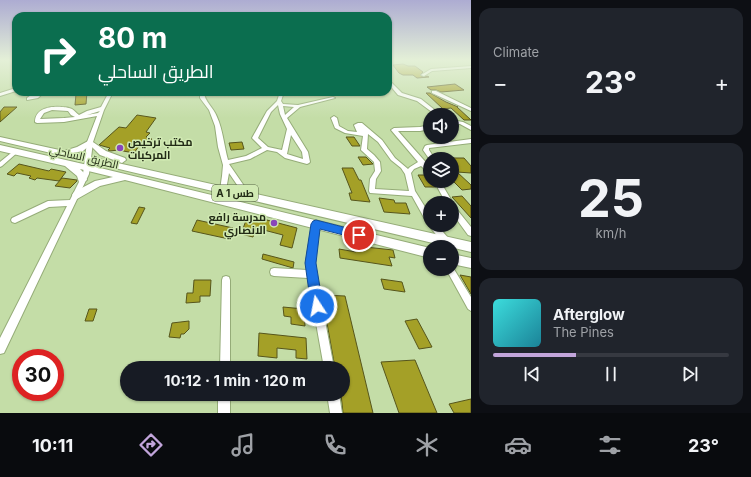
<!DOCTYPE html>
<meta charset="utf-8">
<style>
:root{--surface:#171b24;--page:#20242c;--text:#f1f3f6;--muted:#9ea1a6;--line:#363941;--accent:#c2a5db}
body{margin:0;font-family:Inter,Cairo,sans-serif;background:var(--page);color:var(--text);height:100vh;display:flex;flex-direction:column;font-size:15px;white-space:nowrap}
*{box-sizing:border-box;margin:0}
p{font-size:13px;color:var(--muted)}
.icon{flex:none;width:22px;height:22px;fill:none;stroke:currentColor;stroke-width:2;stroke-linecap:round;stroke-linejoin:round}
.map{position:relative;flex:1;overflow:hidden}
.side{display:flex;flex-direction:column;gap:8px;padding:8px;background:#0d0f14;width:280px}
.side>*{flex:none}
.banner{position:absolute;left:12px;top:12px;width:380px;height:84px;border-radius:12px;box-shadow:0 1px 3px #0004;background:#0b6e4f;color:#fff;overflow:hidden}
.buttons{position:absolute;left:423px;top:108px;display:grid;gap:8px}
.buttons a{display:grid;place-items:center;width:36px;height:36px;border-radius:50%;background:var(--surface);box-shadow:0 1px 3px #0004;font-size:20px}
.speed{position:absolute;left:12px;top:349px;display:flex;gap:8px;font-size:20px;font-weight:700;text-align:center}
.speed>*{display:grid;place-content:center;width:52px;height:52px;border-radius:50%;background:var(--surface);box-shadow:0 1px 3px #0004;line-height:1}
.speed .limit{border:6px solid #d22;background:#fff;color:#111}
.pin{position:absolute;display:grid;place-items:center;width:34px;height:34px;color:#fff;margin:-17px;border:2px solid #fff;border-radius:50%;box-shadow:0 1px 4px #0007}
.me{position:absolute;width:44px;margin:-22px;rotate:349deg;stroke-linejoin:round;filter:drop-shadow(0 0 3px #0008)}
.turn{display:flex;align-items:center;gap:14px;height:84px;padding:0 20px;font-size:18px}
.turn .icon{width:52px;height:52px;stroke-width:2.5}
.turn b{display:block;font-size:28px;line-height:34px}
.big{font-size:30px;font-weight:700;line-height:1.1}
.side .widget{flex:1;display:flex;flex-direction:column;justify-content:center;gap:6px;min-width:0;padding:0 14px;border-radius:12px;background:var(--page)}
.side .dial{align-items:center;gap:0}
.dial b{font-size:52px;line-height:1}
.song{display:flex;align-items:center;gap:12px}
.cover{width:48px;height:48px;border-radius:6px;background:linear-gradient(135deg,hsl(180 70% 55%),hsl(190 70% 35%))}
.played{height:4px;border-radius:2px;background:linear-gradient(90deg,var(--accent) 35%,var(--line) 35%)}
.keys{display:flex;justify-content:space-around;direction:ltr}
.heat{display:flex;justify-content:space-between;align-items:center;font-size:22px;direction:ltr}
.trip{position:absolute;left:120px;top:361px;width:230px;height:40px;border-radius:20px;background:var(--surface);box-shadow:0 1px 3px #0004;font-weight:700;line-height:40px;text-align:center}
.tab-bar{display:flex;height:64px;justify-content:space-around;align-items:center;background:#090b0e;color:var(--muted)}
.tab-bar .icon{width:28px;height:28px}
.tab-bar .on{color:var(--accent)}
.tab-bar b{font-size:18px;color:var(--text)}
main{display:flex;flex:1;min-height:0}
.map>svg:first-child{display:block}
.building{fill:#a4a027;stroke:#56551c}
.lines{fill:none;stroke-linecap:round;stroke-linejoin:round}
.minor-casing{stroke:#95ac78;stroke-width:2}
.highway-casing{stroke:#95ac78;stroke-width:2}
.minor{fill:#fff;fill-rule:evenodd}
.highway{fill:#fff;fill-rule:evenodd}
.route{fill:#1a73e8;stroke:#114b97}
.poi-dot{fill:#8946ba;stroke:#d1eab3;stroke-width:1.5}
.labels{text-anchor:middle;stroke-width:3;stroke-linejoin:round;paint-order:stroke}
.shield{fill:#d1eab3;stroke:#566444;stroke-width:1}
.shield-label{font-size:10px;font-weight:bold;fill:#212a15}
.poi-label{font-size:11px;font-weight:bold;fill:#212a15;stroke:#d1eab3;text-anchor:start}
.street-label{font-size:11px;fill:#212a15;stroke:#d1eab3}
</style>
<main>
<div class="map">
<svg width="471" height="413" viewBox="0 0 471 413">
<rect width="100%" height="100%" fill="#c4dda7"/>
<path class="building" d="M403 64 408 66H415L423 72 420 75 421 76 425 77 427 76 429 77 417 78 413 75H403L399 73 393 65Z
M455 84 464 90 441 92 436 90H431L427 87Z
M80 92H87L86 104 75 105 76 94H80Z
M426 93H430L446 102 458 107H457L471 120H464L451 108 443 109Z
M4 107H17L0 122V112Z
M137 115 156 118 146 132 150 133 146 137 152 139 148 143 142 142 134 153 118 150 110 151 108 150 110 148 99 145 119 127 126 128Z
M346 137H354L360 146H352Z
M242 142 244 149 231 150 229 143Z
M358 157H366L373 164 363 165Z
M452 158H464L471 166V173L457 172 471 185V189L462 190 452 180Z
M19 164 49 171 51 169 66 172 59 181 37 178 35 180 29 178 31 176 17 173 14 176 7 174Z
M342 168H353L359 180H361L370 202 351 200 349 193H352Z
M418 175H428L430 181H432L436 187H425Z
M62 178 77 180V181L70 188 55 186Z
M462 196 471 206V218L452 197Z
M379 198 394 200 395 203H406L410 214 384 212Z
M139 207 145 208 137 224 131 223Z
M248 215 297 228 292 248 280 245 283 235 256 228 253 237 241 234Z
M197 220 233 228 229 239 192 231Z
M356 246 393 250 395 258 389 257 392 266 340 258 339 249 356 252Z
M263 254 294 262 293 268 262 259Z
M460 275 471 277V294Z
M381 279 402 282 405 292 384 289Z
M194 280H211L210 296H200V302L186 303 187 293H193Z
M322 295 345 296 373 413H343L341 394H343V368H335Z
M283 307 304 309 305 326 291 324V317L284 316Z
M89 309H97L93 321H85Z
M417 319 432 347 419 349 405 321Z
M189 321V329L184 334H181L180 338 169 337 172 323Z
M259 333 306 338 307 359 296 358V350L277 348V358L258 356Z
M415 360 437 413H399L381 362Z
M471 399V413H454L449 404Z"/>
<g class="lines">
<g class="minor-casing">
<path id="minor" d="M471 66V68L432 71 424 76 421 75 431 69Z
M388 79 402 93 421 99 441 115H436L417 101 398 95 388 83Z
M16 88V91L0 96V93Z
M432 91H436L471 108V111L432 93Z
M35 92H44L38 98 27 100V98Z
M109 92H113L104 110 93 142 89 174 4 353 0 354V338L67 206 49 207 15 223 12 222 11 220 12 218 48 201 70 200 83 174 87 142 97 116 64 122 37 123 35 122C35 108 51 106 62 107 65 107 70 108 72 109 75 111 76 113 79 115L87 111 101 107ZM52 110 68 111 71 115 75 117 64 118 40 119 44 113ZM100 111 98 113 87 115Z
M200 92H204C204 101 214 108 217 117 223 130 224 146 228 160L246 156 262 148 252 138 267 111 277 101 279 95 278 92H282L283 95 281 101 283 104 298 105 333 97 335 98 300 107 287 118 308 152 310 162 309 163 307 164 285 158 277 152 267 150 250 159 229 164 251 196 248 199 246 198 229 173 226 190 223 192 220 190 222 176 223 165 218 147 215 126 209 110 200 98ZM278 105 280 114 287 129 282 150 268 147 258 138 271 112ZM283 106 294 107 285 115ZM291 135 302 152 303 159 287 154Z
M334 116 337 118 339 126 348 131 357 132 354 125 358 123H362L382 140 395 158 408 169 410 167 418 162 391 130 394 128 420 127 430 125V129L420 131H398L430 167V173L428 172 421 166 414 169 411 173 415 191 430 215V225H437L449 239 450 241 449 243 446 244 443 243 430 227 429 225 430 224 427 223 412 196 370 193 369 191 370 179 375 171 374 162 361 150 363 136 345 133 335 128 331 118ZM368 134 378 142 391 160 401 168 405 174 409 191 375 189 376 179 381 171 380 162 374 155 367 149Z
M452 120 463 122 471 126V130L460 124H452Z
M471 139V143L429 148V150L435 159H430V160L423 150 425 146 427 145Z
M16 149 19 151 18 152 2 166 0 167V162Z
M434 181H440L453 203 452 205V203H446Z
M452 205 454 206 471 227V236L468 235 452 213Z
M316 221 319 222 320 224 314 263 334 368H324L308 278 274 276 271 275 270 272 271 269 274 268 307 270 306 263 312 224 313 222Z
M452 266 471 297V311L468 309 446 269H452Z
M226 276 229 277 230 280V368H220L222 280 223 277Z
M218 394H230V413H218Z
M327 394H339L342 413H330Z"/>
</g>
<g class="highway-casing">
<path id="highway" d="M0 137 64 151 77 147 90 140 106 151 125 158 126 160 122 163 100 155 90 145 83 151 73 153 471 242V252L0 141Z
M0 145 92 166 430 248V258L125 180 100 186 77 199 74 198 72 195 74 192 95 181 113 177 80 169 84 173 87 180 82 183 79 182 77 176 65 166 0 151Z
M452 254 471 258V268L452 264Z"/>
</g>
<use href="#minor" class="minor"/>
<use href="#highway" class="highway"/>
</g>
<linearGradient id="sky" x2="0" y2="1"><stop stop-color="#adacd2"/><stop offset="0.51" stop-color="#e4f0d7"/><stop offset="1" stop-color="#e4f0d7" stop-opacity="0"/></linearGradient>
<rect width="471" height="118" fill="url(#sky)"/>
<path class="route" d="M316 220 359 231 362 232 364 235 362 238 359 239 320 229 316 263 323 306 321 310 317 312 313 310 311 306 305 263 311 224 313 221Z"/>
<g class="poi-dot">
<circle cx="120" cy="148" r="4"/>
<circle cx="274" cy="223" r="4"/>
</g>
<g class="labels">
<rect class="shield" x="212" y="185" width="46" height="16" rx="3"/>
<g class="shield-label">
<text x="235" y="197">A 1 طس</text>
</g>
<g class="poi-label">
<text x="128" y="146">مكتب ترخيص<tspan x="128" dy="13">المركبات</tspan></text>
<text x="266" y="221" text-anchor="end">مدرسة رافع<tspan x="266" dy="13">الانصاري</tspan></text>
</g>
<g class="street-label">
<text transform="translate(84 157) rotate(13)" y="4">الطريق الساحلي</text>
</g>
</g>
</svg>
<div class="buttons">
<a><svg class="icon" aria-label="sound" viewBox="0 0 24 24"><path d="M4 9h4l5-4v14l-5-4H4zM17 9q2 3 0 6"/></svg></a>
<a><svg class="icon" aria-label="layers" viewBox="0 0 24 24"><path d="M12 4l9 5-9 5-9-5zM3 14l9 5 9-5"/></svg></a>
<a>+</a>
<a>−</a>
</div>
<div class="speed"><div class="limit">30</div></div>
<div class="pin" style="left:359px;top:235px;background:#d93025"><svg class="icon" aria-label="arrive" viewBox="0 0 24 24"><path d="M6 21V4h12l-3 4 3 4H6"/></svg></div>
<svg class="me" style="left:317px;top:306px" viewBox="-20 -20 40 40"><circle r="17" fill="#1a73e8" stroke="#fff" stroke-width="3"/><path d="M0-11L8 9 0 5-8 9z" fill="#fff"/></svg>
<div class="trip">10:12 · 1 min · 120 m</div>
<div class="banner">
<div class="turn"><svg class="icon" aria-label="right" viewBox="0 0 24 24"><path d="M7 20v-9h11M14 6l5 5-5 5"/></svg><div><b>80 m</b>الطريق الساحلي</div></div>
</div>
</div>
<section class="side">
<div class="widget"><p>Climate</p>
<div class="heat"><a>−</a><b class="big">23°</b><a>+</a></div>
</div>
<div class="widget dial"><b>25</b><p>km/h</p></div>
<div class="widget">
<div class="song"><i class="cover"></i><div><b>Afterglow</b><p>The Pines</p></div></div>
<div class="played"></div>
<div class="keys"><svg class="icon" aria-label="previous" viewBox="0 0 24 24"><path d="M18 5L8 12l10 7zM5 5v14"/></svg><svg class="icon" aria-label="pause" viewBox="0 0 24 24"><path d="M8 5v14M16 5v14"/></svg><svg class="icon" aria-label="next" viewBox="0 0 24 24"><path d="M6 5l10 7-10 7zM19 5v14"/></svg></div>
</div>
</section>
</main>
<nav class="tab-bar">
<b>10:11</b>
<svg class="icon on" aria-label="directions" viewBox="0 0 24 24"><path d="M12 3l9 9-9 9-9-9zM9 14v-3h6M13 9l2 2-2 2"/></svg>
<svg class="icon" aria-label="music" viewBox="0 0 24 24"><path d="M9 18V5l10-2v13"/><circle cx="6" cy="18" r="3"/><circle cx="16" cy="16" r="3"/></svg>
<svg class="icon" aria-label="phone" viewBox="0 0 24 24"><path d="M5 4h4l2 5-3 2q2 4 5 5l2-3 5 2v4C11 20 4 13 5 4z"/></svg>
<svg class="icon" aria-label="climate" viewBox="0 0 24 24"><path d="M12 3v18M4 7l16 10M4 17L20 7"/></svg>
<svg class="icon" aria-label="car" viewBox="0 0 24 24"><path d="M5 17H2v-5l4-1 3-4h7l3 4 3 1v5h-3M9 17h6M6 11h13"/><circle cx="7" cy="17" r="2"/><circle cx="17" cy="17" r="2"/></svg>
<svg class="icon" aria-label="filters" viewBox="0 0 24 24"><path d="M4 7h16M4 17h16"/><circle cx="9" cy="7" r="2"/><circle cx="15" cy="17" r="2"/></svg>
<b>23°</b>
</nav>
